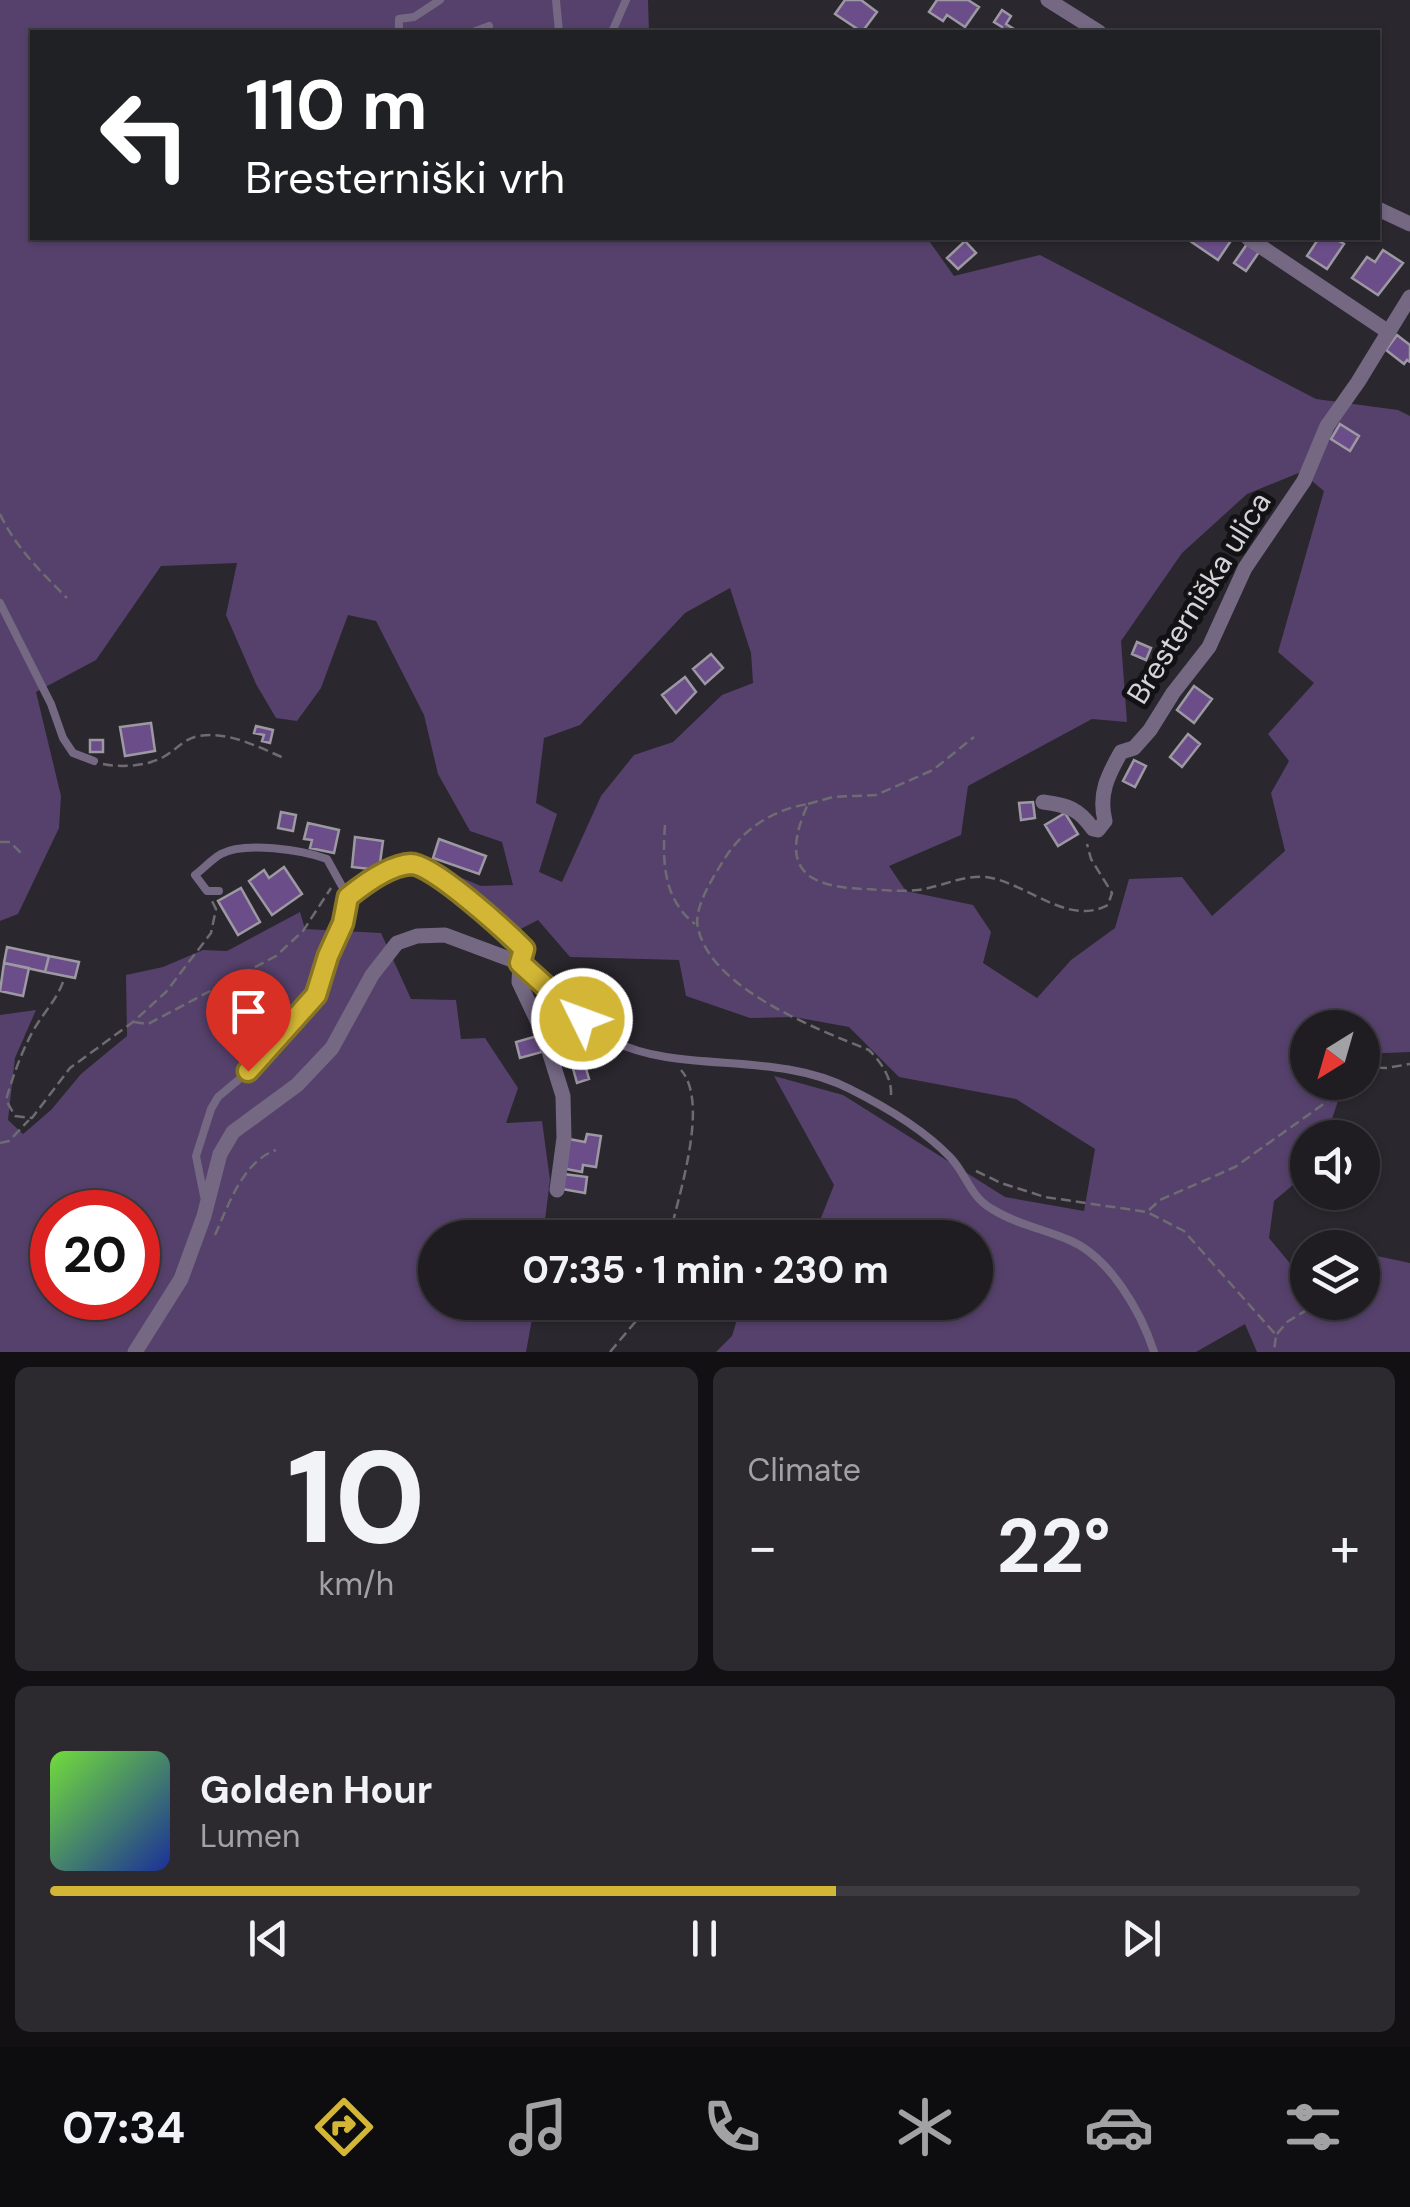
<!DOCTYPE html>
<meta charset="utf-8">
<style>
:root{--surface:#201d22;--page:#2d2a2f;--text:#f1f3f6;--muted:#a2a2a5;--line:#3d3b40;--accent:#d3b635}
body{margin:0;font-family:"DM Sans",sans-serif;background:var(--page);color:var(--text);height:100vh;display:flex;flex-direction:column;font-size:38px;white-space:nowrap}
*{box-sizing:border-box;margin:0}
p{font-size:32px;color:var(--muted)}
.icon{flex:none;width:55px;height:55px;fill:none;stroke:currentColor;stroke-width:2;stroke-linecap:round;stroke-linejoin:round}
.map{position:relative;height:1352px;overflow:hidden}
.sheet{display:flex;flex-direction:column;gap:15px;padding:15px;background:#121013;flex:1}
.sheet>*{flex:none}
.top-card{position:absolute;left:30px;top:30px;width:1350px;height:210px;border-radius:0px;box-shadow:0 2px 8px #0004,0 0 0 2px var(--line);background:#202124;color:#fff;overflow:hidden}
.needle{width:65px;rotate:217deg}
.buttons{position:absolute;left:1290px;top:1010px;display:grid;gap:20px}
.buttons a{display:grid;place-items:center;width:90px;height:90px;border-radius:50%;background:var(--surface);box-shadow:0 2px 8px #0004,0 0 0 2px var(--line);font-size:50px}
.speed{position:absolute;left:30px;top:1190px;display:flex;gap:20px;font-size:50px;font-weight:700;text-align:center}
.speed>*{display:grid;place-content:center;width:130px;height:130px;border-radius:50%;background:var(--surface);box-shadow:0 2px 8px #0004,0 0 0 2px var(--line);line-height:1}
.speed .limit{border:15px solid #d22;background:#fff;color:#111}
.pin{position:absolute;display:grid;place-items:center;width:85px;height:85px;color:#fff;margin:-102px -42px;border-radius:50% 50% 50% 0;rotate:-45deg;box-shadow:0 0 10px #0007}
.pin .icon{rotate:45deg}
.me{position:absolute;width:110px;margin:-55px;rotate:312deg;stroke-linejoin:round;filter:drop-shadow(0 0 8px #0008)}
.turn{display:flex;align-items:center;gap:35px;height:210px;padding:0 50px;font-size:45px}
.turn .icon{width:130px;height:130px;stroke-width:2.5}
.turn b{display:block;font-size:70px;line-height:85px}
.big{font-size:75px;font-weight:700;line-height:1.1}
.sheet .card{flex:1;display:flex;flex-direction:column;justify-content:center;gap:15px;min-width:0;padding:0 35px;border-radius:15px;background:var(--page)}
.sheet .dial{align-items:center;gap:0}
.dial b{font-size:130px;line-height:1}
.song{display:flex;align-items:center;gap:30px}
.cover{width:120px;height:120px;border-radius:15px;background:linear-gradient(135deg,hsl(100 70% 55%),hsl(230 70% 35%))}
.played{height:10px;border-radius:5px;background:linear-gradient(90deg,var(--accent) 60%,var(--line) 60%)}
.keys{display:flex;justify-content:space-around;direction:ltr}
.heat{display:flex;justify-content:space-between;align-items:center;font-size:55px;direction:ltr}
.sheet .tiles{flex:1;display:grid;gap:15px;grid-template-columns:1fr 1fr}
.card:last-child{grid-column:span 2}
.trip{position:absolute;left:418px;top:1220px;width:575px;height:100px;border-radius:50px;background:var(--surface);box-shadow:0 2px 8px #0004,0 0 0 2px var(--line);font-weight:700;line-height:100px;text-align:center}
.menu{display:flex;height:160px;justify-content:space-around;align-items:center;background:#0d0c0e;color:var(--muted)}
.menu .icon{width:70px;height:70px}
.menu .on{color:var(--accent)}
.menu b{font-size:45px;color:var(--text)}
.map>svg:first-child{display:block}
.green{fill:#55416b;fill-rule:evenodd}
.building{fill:#6b4e89;stroke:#9d99a2;stroke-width:2.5}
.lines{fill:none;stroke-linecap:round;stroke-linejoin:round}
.path{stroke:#6e6c72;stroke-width:2.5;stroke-dasharray:10 5;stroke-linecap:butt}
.service{stroke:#756883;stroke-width:8}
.minor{stroke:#756883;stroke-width:15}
.route-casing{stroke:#897622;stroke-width:25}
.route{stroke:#d3b635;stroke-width:18}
.labels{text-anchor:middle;stroke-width:10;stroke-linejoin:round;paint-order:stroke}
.street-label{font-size:30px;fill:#d5d3d8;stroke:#121114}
</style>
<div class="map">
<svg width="1410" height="1352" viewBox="0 0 1410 1352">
<rect width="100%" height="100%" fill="#2a272e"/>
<path class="green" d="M0 0H648L649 32H32V238H927L954 276 1040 255 1316 399 1398 410 1410 416V1052L1363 1054 1362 1028H1308V1082L1344 1083 1326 1137 1308 1138 1307 1173 1274 1201 1269 1238 1293 1267 1305 1274 1307 1272 1308 1302H1362L1363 1253 1410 1263V1352H1257L1245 1324 1196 1352H716L732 1336 742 1303 975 1302V1238L802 1237 815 1233 834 1185 774 1076 843 1095 1005 1197 1084 1211 1095 1149 1016 1099 899 1077 849 1027 794 1017 750 1018 686 996 679 960 570 957 538 920 507 936 453 889 436 867 481 886 513 885 502 842 470 831 438 774 424 715 376 621 348 615 321 688 297 721 276 718 256 684 226 615 237 563 161 566 96 660 36 692 61 796 59 828 18 914 0 921ZM1301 472 1324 491 1278 652 1314 683 1268 734 1289 761 1271 793 1285 851 1212 916 1182 877 1129 879 1115 928 1071 960 1037 998 983 963 991 932 973 905 906 891 889 866 961 835 968 786 1092 719 1127 722 1121 641 1182 553 1247 494ZM730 588 751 653 753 683 722 695 673 742 634 755 601 796 562 882 539 872 557 814 536 803 544 738 580 725 685 613Z
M300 912 305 929 381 933 411 999 456 1000 461 1039 485 1038 518 1088 506 1123 542 1121 550 1180 545 1220 554 1237 435 1238V1302L535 1303 526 1352H0V1015L36 1010 15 1058 8 1120 23 1134 51 1110 81 1074 127 1036 126 975 163 967 203 950 227 951ZM52 1212H138V1298H52Z"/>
<path class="building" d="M845 0H861L877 12 862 32 835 14Z
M937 0H968L979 7 965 27 947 15 943 21 929 12Z
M1002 10 1011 16 1006 24 1019 32H999L1002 27 994 22Z
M1192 238H1224L1230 242 1218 260 1190 241Z
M1319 238H1334L1344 244 1327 269 1307 256Z
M965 241 976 253 958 269 947 258Z
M1247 244 1259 252 1246 271 1234 263Z
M1383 250 1403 263 1378 295 1352 278 1367 257 1375 262Z
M1397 335 1410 345V362L1407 360 1404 364 1386 350Z
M1340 424 1359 436 1350 451 1331 439Z
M1137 642 1151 648 1146 660 1132 654Z
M711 654 723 668 705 684 693 669Z
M685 677 696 692 676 713 662 695Z
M1194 686 1212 699 1194 723 1177 710Z
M151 723 155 751 125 756 120 727Z
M256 726 273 730 270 743 262 741 264 735 254 733Z
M1188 734 1200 744 1182 767 1170 757Z
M90 740H103V752H90Z
M1134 760 1146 766 1135 787 1123 781Z
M1033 802 1035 818 1021 820 1019 803Z
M281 812 296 815 293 831 278 828Z
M1065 813 1078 834 1058 846 1045 825Z
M308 823 339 830 334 853 310 848 312 840 304 839Z
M355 837 383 841 379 870 352 867Z
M439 839 486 856 479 874 433 858Z
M284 867 302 894 272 915 249 881 264 870 269 878Z
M241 888 260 922 238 935 218 901Z
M7 947 49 956 45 972 4 963Z
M49 956 79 962 75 978 45 972Z
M4 963 29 968 23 996 0 991Z
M537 1036 542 1052 520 1058 516 1042Z
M581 1051 589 1079 577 1083 569 1054Z
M587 1134 601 1136 596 1167 583 1165 582 1172 566 1169 569 1139 585 1142Z
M564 1174 587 1177 585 1193 562 1189Z"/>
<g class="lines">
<path class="path" d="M0 514C16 548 41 572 67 598
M103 764C121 768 149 766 165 756 177 749 185 738 199 736 229 731 258 747 284 758
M808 804 833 797 876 795 933 770 974 737
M665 825C662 863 664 900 695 924
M0 842H10L21 853
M63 982C56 1001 43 1013 33 1031 21 1053 13 1076 6 1100L15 1116 32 1118 70 1068 133 1022 166 992 211 933 216 909 212 901
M134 1022 148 1024 276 956 303 931 331 888
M1362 1067 1386 1068 1410 1064
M891 1095C892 1078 881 1062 869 1050 817 1029 711 989 698 928 693 909 712 879 722 863 740 831 771 810 808 804 780 866 802 887 865 889 882 890 901 892 918 890 941 887 962 875 986 877 1026 882 1067 927 1108 905L1112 893 1091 859 1087 844
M0 1143 9 1141 29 1120
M976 1171 1001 1183 1045 1197 1147 1212 1184 1231 1276 1335 1274 1352
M1149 1210 1160 1200 1235 1167 1332 1098 1341 1082
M215 1235C228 1206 243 1161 276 1150
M669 1238C678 1197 710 1103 681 1070
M1277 1334 1287 1322 1320 1302
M610 1352 652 1302"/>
<path class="service" d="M556 0 559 32
M399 32V19L414 17 440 0
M473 32 489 26
M612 32 626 0
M0 603 51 704 63 738 73 753 94 761
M219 891H207L195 875C203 869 212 859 221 854 244 841 303 850 327 859L348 897C364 884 390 864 412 864 436 864 497 928 519 944L524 949 520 963C548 990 578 1023 613 1041 681 1075 775 1050 850 1089 884 1106 923 1129 950 1157 966 1173 970 1197 992 1209 1016 1224 1043 1229 1069 1240 1110 1257 1141 1312 1154 1352
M204 1196 196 1156 211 1109 218 1097 249 1071 283 1035 316 995 328 956 343 923 348 897"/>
<path class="minor" d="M1048 0 1099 32
M1378 209 1410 224
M1248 238 1387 331
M1043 802C1068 805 1079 809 1093 829L1098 830 1105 821C1098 794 1108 775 1121 752L1134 748 1150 730 1173 693 1209 647 1245 568 1304 481 1327 426 1358 382 1410 297
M135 1352 181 1279 204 1216 220 1154 233 1132 297 1085 332 1048 372 975 397 943 417 936 445 935 520 963 519 982 544 1035 563 1096 564 1138 557 1190"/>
</g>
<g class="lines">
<g class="route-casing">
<path id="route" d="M248 1071 316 995 328 956 343 923 348 897C364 884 390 865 411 864 433 864 506 931 524 949L520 963 582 1019"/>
</g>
<use href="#route" class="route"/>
</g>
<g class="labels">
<g class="street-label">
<text transform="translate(1199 598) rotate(-58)" y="10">Bresterniška ulica</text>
</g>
</g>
</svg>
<div class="buttons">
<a><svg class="needle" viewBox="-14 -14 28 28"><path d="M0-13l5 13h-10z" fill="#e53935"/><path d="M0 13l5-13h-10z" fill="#a2a2a5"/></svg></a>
<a><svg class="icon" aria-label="sound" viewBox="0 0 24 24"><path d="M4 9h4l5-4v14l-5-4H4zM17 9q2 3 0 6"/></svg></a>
<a><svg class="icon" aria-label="layers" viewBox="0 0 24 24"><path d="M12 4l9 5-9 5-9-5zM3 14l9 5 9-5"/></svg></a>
</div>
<div class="speed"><div class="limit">20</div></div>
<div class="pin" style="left:248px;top:1071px;background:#d93025"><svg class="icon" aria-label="arrive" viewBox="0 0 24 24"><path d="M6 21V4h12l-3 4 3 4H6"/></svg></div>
<svg class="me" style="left:582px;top:1019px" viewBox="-20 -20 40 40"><circle r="17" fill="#d3b635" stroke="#fff" stroke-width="3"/><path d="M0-11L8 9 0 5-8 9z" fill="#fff"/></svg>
<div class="trip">07:35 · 1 min · 230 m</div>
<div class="top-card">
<div class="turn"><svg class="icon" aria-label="left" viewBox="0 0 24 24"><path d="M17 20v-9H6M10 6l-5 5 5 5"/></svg><div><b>110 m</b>Bresterniški vrh</div></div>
</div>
</div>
<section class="sheet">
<div class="tiles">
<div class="card dial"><b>10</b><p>km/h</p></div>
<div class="card"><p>Climate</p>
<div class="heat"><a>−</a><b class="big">22°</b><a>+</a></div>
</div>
<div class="card">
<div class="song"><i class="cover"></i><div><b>Golden Hour</b><p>Lumen</p></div></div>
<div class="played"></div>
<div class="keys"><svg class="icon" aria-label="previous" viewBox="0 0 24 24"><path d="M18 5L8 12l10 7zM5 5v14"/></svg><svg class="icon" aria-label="pause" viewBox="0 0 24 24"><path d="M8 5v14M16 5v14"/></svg><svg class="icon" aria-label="next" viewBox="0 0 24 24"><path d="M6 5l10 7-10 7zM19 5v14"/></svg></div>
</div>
</div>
</section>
<nav class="menu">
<b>07:34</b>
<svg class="icon on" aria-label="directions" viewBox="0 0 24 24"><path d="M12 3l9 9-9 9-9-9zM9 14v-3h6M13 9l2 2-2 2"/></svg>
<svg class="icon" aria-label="music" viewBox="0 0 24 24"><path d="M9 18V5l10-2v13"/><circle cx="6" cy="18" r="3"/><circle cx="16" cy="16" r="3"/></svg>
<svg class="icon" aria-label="phone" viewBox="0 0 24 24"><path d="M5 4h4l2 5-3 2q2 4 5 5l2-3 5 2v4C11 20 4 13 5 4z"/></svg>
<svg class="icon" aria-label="climate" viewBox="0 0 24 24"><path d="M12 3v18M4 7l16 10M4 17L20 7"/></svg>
<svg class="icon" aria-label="car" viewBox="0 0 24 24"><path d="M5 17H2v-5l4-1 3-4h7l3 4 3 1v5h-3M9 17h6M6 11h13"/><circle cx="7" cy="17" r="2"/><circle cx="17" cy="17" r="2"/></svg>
<svg class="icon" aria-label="filters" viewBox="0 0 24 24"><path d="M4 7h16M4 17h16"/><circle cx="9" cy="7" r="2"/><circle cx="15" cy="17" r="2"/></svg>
</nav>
